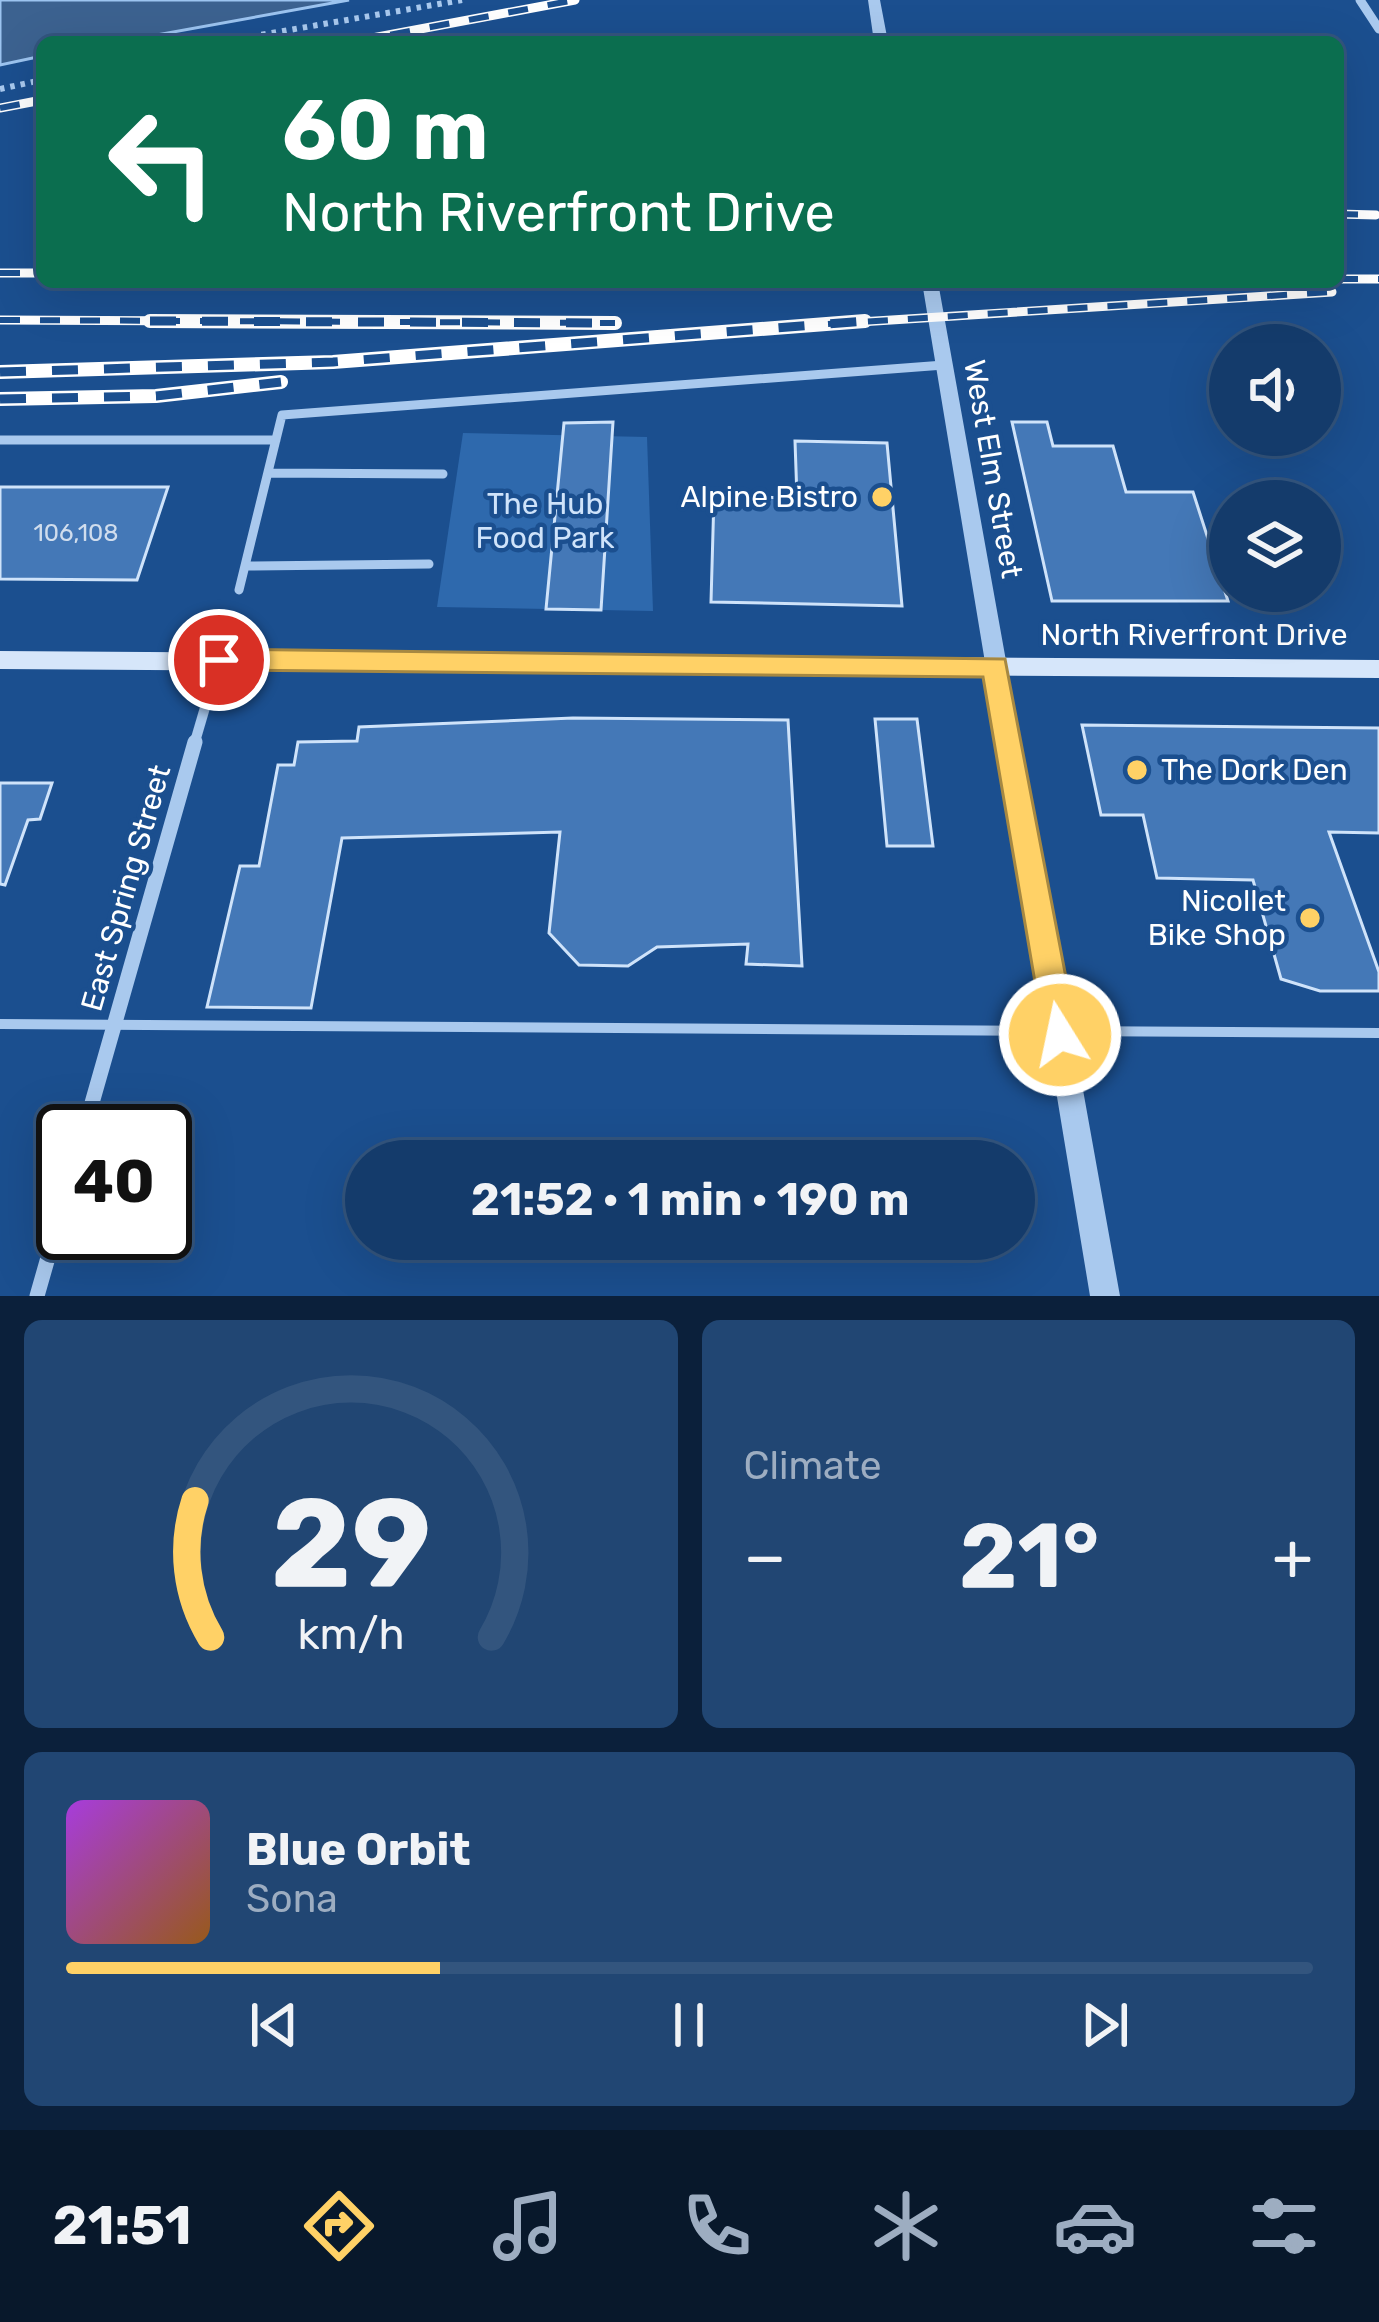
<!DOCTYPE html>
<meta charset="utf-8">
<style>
:root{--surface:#143b6b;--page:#214673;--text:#f1f3f6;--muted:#9dadc1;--line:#33557e;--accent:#ffd166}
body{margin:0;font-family:Rubik,sans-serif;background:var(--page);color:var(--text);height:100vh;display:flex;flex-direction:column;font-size:45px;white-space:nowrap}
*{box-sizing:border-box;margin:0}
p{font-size:39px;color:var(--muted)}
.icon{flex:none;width:66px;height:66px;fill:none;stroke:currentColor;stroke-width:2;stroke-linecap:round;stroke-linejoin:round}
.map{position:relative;height:1296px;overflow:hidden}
.side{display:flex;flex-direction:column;gap:24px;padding:24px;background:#0b203b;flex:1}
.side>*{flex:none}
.guide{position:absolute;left:36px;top:36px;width:1308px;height:252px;border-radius:18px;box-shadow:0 12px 48px #0002,0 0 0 3px var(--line);background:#0b6e4f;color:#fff;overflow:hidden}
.controls{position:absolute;left:1209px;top:324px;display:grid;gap:24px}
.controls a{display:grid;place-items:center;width:132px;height:132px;border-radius:50%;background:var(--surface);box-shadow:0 12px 48px #0002,0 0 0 3px var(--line);font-size:60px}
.speed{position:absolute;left:36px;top:1104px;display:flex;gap:24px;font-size:60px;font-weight:700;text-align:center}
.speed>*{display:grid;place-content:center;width:156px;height:156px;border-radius:50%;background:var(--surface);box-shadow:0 12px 48px #0002,0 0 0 3px var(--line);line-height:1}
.speed .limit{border:6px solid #111;border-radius:18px;background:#fff;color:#111}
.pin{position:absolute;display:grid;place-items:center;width:102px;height:102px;color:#fff;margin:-51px;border:6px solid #fff;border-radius:50%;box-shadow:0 3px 12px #0007}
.me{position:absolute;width:132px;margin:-66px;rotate:350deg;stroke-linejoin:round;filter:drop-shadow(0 0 9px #0008)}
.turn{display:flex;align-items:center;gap:42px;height:252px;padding:0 48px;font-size:54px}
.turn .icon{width:156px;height:156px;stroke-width:2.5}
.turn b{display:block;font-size:84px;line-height:102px}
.big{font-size:90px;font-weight:700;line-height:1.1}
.side .widget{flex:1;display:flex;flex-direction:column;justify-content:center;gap:18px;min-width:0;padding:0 42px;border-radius:18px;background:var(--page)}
.side .dial{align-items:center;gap:0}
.dial svg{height:312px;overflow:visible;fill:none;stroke:var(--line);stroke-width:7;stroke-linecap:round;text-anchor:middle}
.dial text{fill:var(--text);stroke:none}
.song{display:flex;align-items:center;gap:36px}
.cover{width:144px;height:144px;border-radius:18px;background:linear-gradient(135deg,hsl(280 70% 55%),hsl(30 70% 35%))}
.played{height:12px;border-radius:6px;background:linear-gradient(90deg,var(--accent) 30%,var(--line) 30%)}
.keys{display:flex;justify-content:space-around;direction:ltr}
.heat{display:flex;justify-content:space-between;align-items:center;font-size:66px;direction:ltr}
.side .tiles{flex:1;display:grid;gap:24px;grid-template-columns:1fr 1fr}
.widget:last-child{grid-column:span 2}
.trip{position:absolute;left:345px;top:1140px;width:690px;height:120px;border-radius:60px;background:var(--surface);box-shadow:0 12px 48px #0002,0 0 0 3px var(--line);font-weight:700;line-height:120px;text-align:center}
.dock{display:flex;height:192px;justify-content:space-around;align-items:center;background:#08182b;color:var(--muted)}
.dock .icon{width:84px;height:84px}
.dock .selected{color:var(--accent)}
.dock b{font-size:54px;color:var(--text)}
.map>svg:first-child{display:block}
.green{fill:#2e69ad}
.water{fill:#3c6290;stroke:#9cc4f0;stroke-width:3}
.building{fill:#4478b7;stroke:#cfe3fa;stroke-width:3}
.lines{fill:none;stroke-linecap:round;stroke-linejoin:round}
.path{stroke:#a9c9ee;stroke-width:6;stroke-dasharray:4.5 6;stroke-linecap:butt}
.service-far1{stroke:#a9c9ee;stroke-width:9}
.service{stroke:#a9c9ee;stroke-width:10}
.minor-far2{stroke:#a9c9ee;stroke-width:9}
.minor-far1{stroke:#a9c9ee;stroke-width:10}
.minor{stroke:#a9c9ee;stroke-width:15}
.tertiary{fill:#a9c9ee;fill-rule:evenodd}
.secondary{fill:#d6e6fa;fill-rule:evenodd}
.rail-far1-casing{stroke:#fff;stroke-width:9}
.rail-casing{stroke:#fff;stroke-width:14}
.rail-far1{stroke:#1b4f8f;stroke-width:6;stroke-dasharray:20;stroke-linecap:butt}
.rail{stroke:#1b4f8f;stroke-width:9;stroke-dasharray:26;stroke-linecap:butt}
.route{fill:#ffd166;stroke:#a68842;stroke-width:3}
.poi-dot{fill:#ffd166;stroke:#1b4f8f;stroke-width:4.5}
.labels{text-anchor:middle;stroke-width:9;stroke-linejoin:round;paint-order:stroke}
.number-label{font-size:24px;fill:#d0dded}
.street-label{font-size:30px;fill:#fff;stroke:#1b4f8f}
.poi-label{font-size:30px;fill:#fff;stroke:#1b4f8f;text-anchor:end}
.park-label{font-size:30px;fill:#cfe3fa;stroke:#1b4f8f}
</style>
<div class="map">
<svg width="1379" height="1296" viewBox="0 0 1379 1296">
<rect width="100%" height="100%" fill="#1b4f8f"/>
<path class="green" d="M463 433 647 437 653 611 437 607Z"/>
<path class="water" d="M0 0H349L118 42H42V56L0 65Z"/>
<path class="building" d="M613 422 601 610 546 609 564 423Z
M1012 422H1047L1053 446H1113L1126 492H1193L1228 601H1052Z
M795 441 887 443 902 606 711 602 714 496 797 498Z
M0 487H168L137 580 0 579Z
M573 718 788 720 802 966 746 964 748 944 657 947 628 966 579 965 549 933 560 832 342 838 311 1008 207 1007 240 866H259L278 765H294L298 742 357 741 359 727Z
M875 719H917L933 846H887Z
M1082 725 1379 728V833L1329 832 1379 972V991H1320L1281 979 1253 880 1157 878 1143 815H1101Z
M0 783H52L40 819 28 820 5 885 0 884Z"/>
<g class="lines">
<path class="path" d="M220 42 462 0
M0 89 42 80"/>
<path class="service-far1" d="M0 440H276
M268 473 443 474
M246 566 429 564
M239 590 282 415 944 365"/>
<path class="service" d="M0 1024 1379 1033"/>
<path class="minor-far2" d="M1360 0 1379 29"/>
<path class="minor-far1" d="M194 745 219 660"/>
<path class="minor" d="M84 1131 195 742
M37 1296 63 1205"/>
<path class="tertiary" d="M868 0H880L888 42H874Z
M922 282H938L1120 1296H1090Z"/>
<path class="secondary" d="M0 651 1379 660V678L0 669Z"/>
<g class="rail-far1-casing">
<path id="rail-far1" d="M351 42 575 0
M0 108 42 100
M1338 214 1376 215
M0 273H42
M1338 279H1379
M0 320 615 323
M828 324 1332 292"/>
</g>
<g class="rail-casing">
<path id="rail" d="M150 321 615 323
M0 372 333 362 865 321
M0 399 156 396 281 382"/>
</g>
<use href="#rail-far1" class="rail-far1"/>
<use href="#rail" class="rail"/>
</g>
<path class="route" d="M219 649 1005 659 1077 1035 1072 1046 1060 1051 1049 1046 1044 1035 983 677 219 670 205 660Z"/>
<g class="poi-dot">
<circle cx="882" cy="497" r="12"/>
<circle cx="1137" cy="770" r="12"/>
<circle cx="1310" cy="918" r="12"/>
</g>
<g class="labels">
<g class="number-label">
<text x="76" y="541">106,108</text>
</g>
<g class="street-label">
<text transform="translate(993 469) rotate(80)" y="10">West Elm Street</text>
<text x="1194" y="645">North Riverfront Drive</text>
<text transform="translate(126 888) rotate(-74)" y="10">East Spring Street</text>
</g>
<g class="poi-label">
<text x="858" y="507">Alpine Bistro</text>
<text x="1161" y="780" text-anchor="start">The Dork Den</text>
<text x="1286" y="911">Nicollet<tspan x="1286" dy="34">Bike Shop</tspan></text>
</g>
<g class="park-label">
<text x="545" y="514">The Hub<tspan x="545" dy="34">Food Park</tspan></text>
</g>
</g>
</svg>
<div class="controls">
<a><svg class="icon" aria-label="sound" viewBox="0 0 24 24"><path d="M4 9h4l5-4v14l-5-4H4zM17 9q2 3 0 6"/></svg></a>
<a><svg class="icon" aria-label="layers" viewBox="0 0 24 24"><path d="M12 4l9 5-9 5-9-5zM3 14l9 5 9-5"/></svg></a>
</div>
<div class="speed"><div class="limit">40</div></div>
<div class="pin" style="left:219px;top:660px;background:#d93025"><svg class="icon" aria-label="arrive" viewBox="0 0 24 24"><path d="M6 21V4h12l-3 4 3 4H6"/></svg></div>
<svg class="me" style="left:1060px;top:1035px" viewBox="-20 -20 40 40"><circle r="17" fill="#ffd166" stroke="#fff" stroke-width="3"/><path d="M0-11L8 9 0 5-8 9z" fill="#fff"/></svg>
<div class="trip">21:52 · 1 min · 190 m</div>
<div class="guide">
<div class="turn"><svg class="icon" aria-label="left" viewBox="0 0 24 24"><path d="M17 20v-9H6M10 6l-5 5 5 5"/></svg><div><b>60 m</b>North Riverfront Drive</div></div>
</div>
</div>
<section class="side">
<div class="tiles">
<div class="widget dial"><svg viewBox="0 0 100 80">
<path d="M14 69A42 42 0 1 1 86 69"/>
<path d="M14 69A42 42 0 0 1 10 34" stroke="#ffd166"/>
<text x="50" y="56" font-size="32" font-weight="700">29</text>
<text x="50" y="72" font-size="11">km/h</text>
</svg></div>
<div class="widget"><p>Climate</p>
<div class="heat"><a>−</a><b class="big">21°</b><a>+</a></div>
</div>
<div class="widget">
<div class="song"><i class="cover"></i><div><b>Blue Orbit</b><p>Sona</p></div></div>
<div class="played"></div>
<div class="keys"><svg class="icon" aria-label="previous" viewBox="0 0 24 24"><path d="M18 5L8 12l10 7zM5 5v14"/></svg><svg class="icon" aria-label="pause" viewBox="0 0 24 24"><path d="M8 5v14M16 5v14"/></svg><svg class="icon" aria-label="next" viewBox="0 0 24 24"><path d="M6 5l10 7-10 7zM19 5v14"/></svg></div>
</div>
</div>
</section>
<nav class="dock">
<b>21:51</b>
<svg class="icon selected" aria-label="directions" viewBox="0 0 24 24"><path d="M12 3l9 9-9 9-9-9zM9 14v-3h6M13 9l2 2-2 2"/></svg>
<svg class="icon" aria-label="music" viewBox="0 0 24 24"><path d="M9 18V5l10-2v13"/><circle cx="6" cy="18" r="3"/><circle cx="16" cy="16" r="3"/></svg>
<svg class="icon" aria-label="phone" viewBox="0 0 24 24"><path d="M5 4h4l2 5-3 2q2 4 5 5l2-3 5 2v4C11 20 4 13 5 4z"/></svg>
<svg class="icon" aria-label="climate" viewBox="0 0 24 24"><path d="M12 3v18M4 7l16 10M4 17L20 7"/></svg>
<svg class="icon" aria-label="car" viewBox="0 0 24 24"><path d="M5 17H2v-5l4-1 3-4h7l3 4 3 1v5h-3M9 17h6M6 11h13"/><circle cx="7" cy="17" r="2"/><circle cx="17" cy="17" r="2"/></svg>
<svg class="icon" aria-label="filters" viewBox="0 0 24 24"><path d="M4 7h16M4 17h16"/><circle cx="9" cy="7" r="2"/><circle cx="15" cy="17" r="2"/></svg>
</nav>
